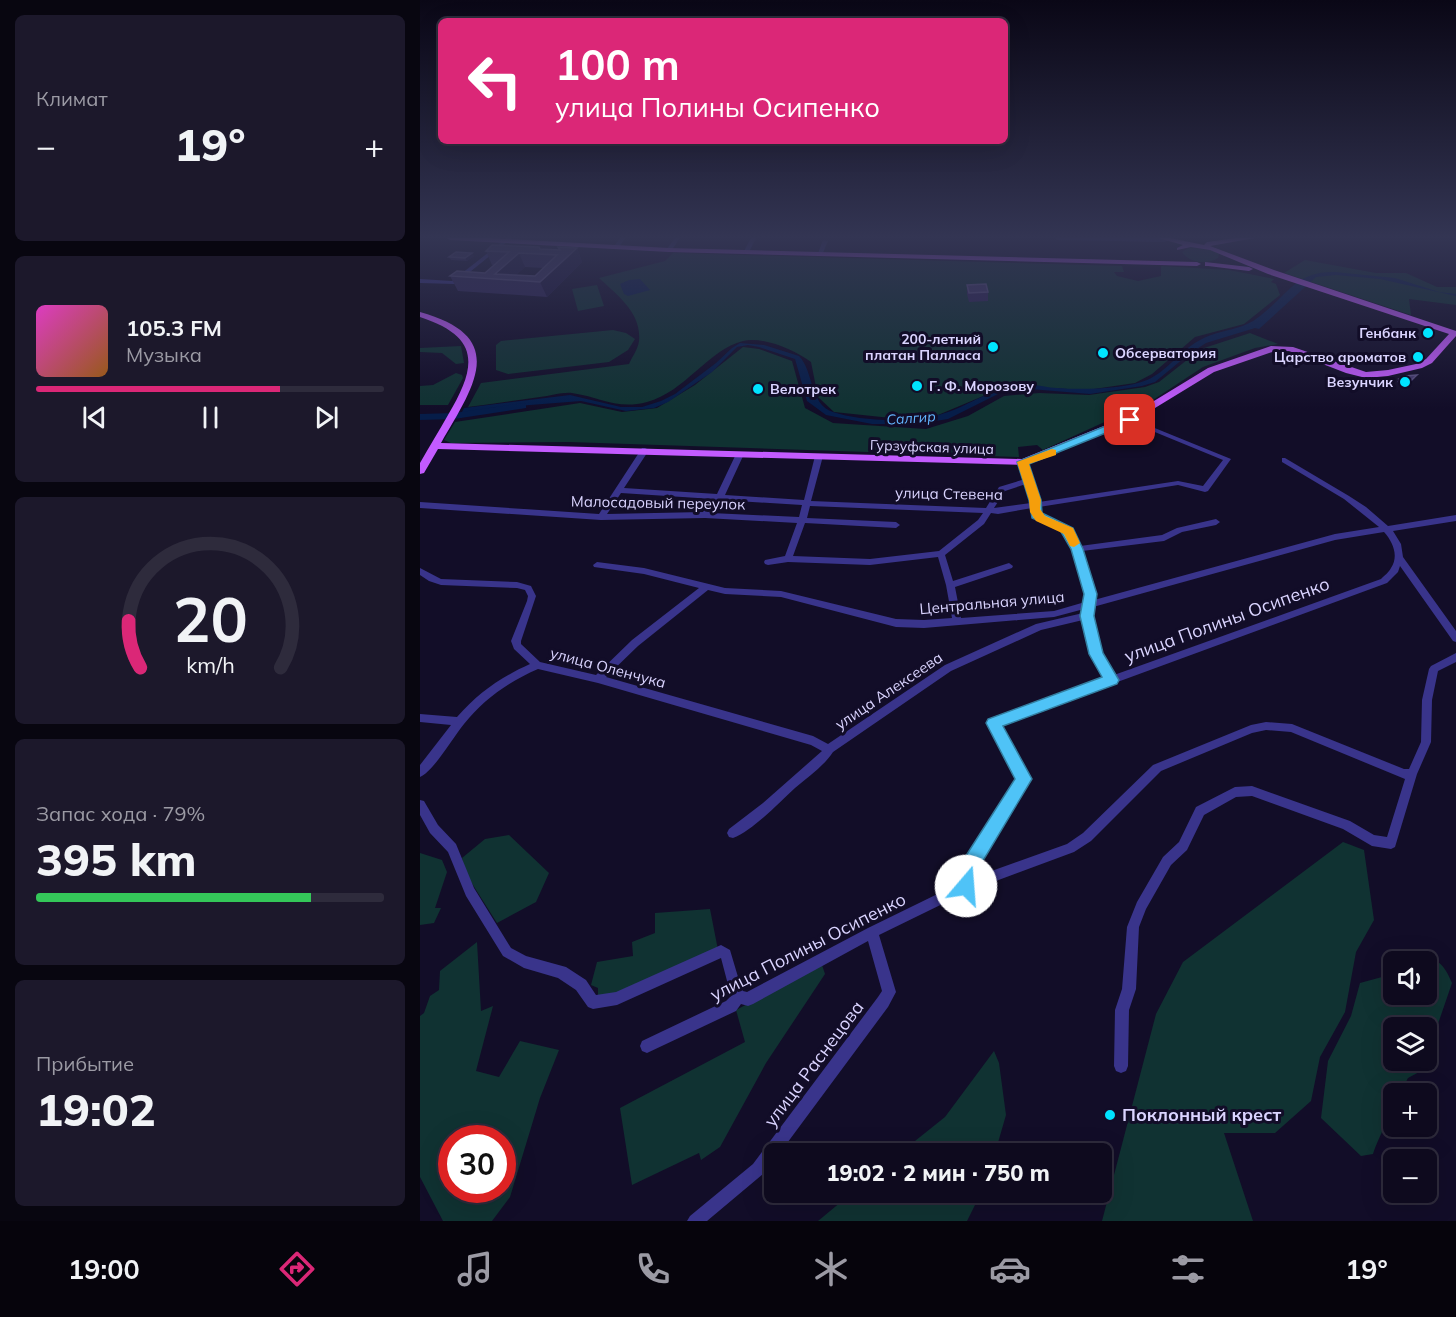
<!DOCTYPE html>
<html lang="ru">
<meta charset="utf-8">
<style>
:root{--surface:#0e0a1e;--page:#1c182b;--text:#f1f3f6;--muted:#9b9aa4;--line:#2e2b3c;--accent:#db2777}
body{margin:0;font-family:Mulish,sans-serif;background:var(--page);color:var(--text);height:100vh;display:flex;flex-direction:column;font-size:22px;white-space:nowrap}
*{box-sizing:border-box;margin:0}
p{font-size:20px;color:var(--muted)}
.icon{flex:none;width:33px;height:33px;fill:none;stroke:currentColor;stroke-width:2;stroke-linecap:round;stroke-linejoin:round}
.map{position:relative;flex:1;overflow:hidden}
.details{display:flex;flex-direction:column;gap:15px;padding:15px;background:#080610;width:420px}
.details>*{flex:none}
.top-card{position:absolute;left:18px;top:18px;width:570px;height:126px;border-radius:9px;box-shadow:0 6px 24px #0002,0 0 0 2px var(--line);background:#db2777;color:#fff;overflow:hidden}
.fabs{position:absolute;left:963px;top:951px;display:grid;gap:12px}
.fabs a{display:grid;place-items:center;width:54px;height:54px;border-radius:9px;background:var(--surface);box-shadow:0 6px 24px #0002,0 0 0 2px var(--line);font-size:30px}
.speed{position:absolute;left:18px;top:1125px;display:flex;gap:12px;font-size:30px;font-weight:700;text-align:center}
.speed>*{display:grid;place-content:center;width:78px;height:78px;border-radius:50%;background:var(--surface);box-shadow:0 6px 24px #0002,0 0 0 2px var(--line);line-height:1}
.speed .limit{border:9px solid #d22;background:#fff;color:#111}
.pin{position:absolute;display:grid;place-items:center;width:51px;height:51px;color:#fff;margin:-26px;border-radius:12px;box-shadow:0 3px 9px #0006}
.me{position:absolute;width:66px;margin:-33px;rotate:18deg;stroke-linejoin:round;filter:drop-shadow(0 0 4px #0008)}
.turn{display:flex;align-items:center;gap:21px;height:126px;padding:0 18px;font-size:27px}
.turn .icon{width:78px;height:78px;stroke-width:2.5}
.turn b{display:block;font-size:42px;line-height:51px}
.big{font-size:45px;font-weight:800;line-height:1.1}
.details .tile{flex:1;display:flex;flex-direction:column;justify-content:center;gap:9px;min-width:0;padding:0 21px;border-radius:9px;background:var(--page)}
.details .dial{align-items:center;gap:0}
.dial svg{height:156px;overflow:visible;fill:none;stroke:var(--line);stroke-width:7;stroke-linecap:round;text-anchor:middle}
.dial text{fill:var(--text);stroke:none}
.song{display:flex;align-items:center;gap:18px}
.cover{width:72px;height:72px;border-radius:9px;background:linear-gradient(135deg,hsl(310 70% 55%),hsl(30 70% 35%))}
.played{height:6px;border-radius:3px;background:linear-gradient(90deg,var(--accent) 70%,var(--line) 70%)}
.keys{display:flex;justify-content:space-around;direction:ltr}
.heat{display:flex;justify-content:space-between;align-items:center;font-size:33px;direction:ltr}
.charge{height:9px;border-radius:4px;background:linear-gradient(90deg,#34c759 79%,var(--line) 0)}
.trip{position:absolute;left:344px;top:1143px;width:348px;height:60px;border-radius:9px;background:var(--surface);box-shadow:0 6px 24px #0002,0 0 0 2px var(--line);font-weight:800;line-height:60px;text-align:center}
.tab-bar{display:flex;height:96px;justify-content:space-around;align-items:center;background:#06040c;color:var(--muted)}
.tab-bar .icon{width:42px;height:42px}
.tab-bar .current{color:var(--accent)}
.tab-bar b{font-size:27px;color:var(--text)}
main{display:flex;flex:1;min-height:0}
.map>svg:first-child{display:block}
.green{fill:#103232;fill-rule:evenodd}
.water{fill:#061d49}
.lines{fill:none;stroke-linecap:round;stroke-linejoin:round}
.river{fill:#061d49;fill-rule:evenodd}
.minor{fill:#39348b;fill-rule:evenodd}
.major{fill:#c35bff;fill-rule:evenodd}
.wall{fill:#302558;fill-rule:evenodd}
.shaded-wall{fill:#1c143d}
.building{fill:#42386a;stroke:#5a5081;stroke-width:1.5;fill-rule:evenodd}
.route{fill:#4fc3f7;stroke:#337fa1;stroke-width:1.5}
.slow{fill:#f59e0b}
.poi-dot{fill:#00e3ff;stroke:#120d28;stroke-width:2}
.labels{text-anchor:middle;stroke-width:6;stroke-linejoin:round;paint-order:stroke}
.far-poi-label{font-size:14px;font-weight:bold;fill:#dad4ff;stroke:#120d28;text-anchor:end}
.far-water-label{font-size:14px;font-style:italic;fill:#62b5ff;stroke:#120d28}
.far-street-label{font-size:14px;fill:#dad4ff;stroke:#120d28}
.street-label{font-size:15px;fill:#dad4ff;stroke:#120d28}
.near-street-label{font-size:18px;fill:#dad4ff;stroke:#120d28}
.near-poi-label{font-size:18px;font-weight:bold;fill:#dad4ff;stroke:#120d28;text-anchor:start}
</style>
<main>
<section class="details">
<div class="tile"><p>Климат</p>
<div class="heat"><a>−</a><b class="big">19°</b><a>+</a></div>
</div>
<div class="tile">
<div class="song"><i class="cover"></i><div><b>105.3 FM</b><p>Музыка</p></div></div>
<div class="played"></div>
<div class="keys"><svg class="icon" aria-label="previous" viewBox="0 0 24 24"><path d="M18 5L8 12l10 7zM5 5v14"/></svg><svg class="icon" aria-label="pause" viewBox="0 0 24 24"><path d="M8 5v14M16 5v14"/></svg><svg class="icon" aria-label="next" viewBox="0 0 24 24"><path d="M6 5l10 7-10 7zM19 5v14"/></svg></div>
</div>
<div class="tile dial"><svg viewBox="0 0 100 80">
<path d="M14 69A42 42 0 1 1 86 69"/>
<path d="M14 69A42 42 0 0 1 8 45" stroke="#db2777"/>
<text x="50" y="56" font-size="32" font-weight="700">20</text>
<text x="50" y="72" font-size="11">km/h</text>
</svg></div>
<div class="tile"><p>Запас хода · 79%</p><b class="big">395 km</b><div class="charge"></div></div>
<div class="tile"><p>Прибытие</p><b class="big">19:02</b></div>
</section>
<div class="map">
<svg width="1036" height="1221" viewBox="0 0 1036 1221">
<rect width="100%" height="100%" fill="#120d28"/>
<path class="green" d="M771 247 795 251 799 254 798 258C788 265 769 263 762 252Z
M253 253 702 266 704 272H694L697 276 718 281 741 276V266L809 270 854 279 851 282 856 284 860 295 824 324 775 337 732 374 715 383 667 390 629 388 580 389 518 415 471 418 414 412 398 397 391 362C375 350 343 336 323 341 289 349 265 392 227 402 197 410 180 397 152 393 142 392 130 396 120 397 96 400 72 404 48 407L61 383 209 364C212 357 218 349 219 341 222 313 197 295 179 278L245 261Z
M885 260 956 273H986L1017 287H1036V305L989 299 991 315 864 273Z
M177 285 184 306 158 311 152 289Z
M193 330 206 333 215 339 208 350 189 362 88 374 76 370V345L81 341Z
M830 333 858 344 835 348 783 367 733 400 623 450 617 445 598 447 599 457 149 442 31 443 24 440 35 422 160 403 202 412 237 408 275 385 323 347 339 349 372 361 385 408 413 423 506 429 548 416 584 396 619 393 669 395 725 387 739 382 781 349Z
M41 346 44 363 36 364 22 353 0 352V348Z
M36 373 42 375 43 378 28 405H0V386L13 385Z
M89 835 129 873 116 902 77 923 46 874 42 858 65 839Z
M923 842 944 850 954 920 936 952 925 1012 900 1057 891 1101 855 1133H804L833 1221H682L736 1014 763 962Z
M0 853 22 860 27 872 15 908H21L14 923 0 925Z
M290 909 298 950 200 994 178 997V988L171 985 177 962 213 956 212 942 235 933V913Z
M57 942 61 1011 73 1006 56 1071 79 1077 100 1041 139 1050 120 1098 90 1197 72 1221H23L0 1177V1016L4 1013 10 996 19 990 20 971ZM32 1138H82V1190H32Z
M999 956C1018 957 1025 966 1032 983L1007 1056 1006 1028H974V1060L1005 1061 1001 1071 988 1078 980 1093 974 1094C974 1112 959 1135 953 1154L941 1156 901 1118 908 1061 931 1016 940 983 962 977 973 983 974 994H1006V962L996 961Z
M402 965 405 974 346 1063 300 1147 281 1160 279 1153 212 1185 200 1108 325 1042 316 1010Z
M574 1051 579 1063 586 1115 575 1153H480L525 1117Z
M433 1192H561V1193L547 1221H398Z"/>
<path class="water" d="M915 272 975 278 1019 292 1036 294V296L960 279 916 275 896 277 839 329 835 328 786 343 769 354 735 382 722 386 670 394 610 389 590 390 578 394 528 419 497 424H452L406 415 387 401 375 359 339 347 328 345 317 347 292 372 248 402 234 408 206 411 161 401 71 408 39 418 44 408 150 395 201 407H222L241 401 255 394 296 363 312 348 320 343 344 345 379 356C394 371 389 404 413 412 442 422 496 423 525 413 553 404 575 385 606 385 616 384 627 388 637 388 662 390 705 389 727 380 748 371 761 349 782 339 801 329 822 331 840 316 868 295 875 271 915 272Z
M220 279 230 290 208 296 204 294 200 284 209 280Z"/>
<g class="lines">
<path class="river" d="M103 403 106 404V408L34 419 0 420V414L34 413Z"/>
<path class="minor" d="M87 238H92L35 284 0 283V279L32 281Z
M200 238H205L198 249H194L193 248Z
M255 238H260L251 251H247L246 250Z
M331 238H336L328 254H324L323 253Z
M636 238H745L748 240 745 242 638 240Z
M403 240 408 241 402 255 397 256Z
M710 418 811 459 788 491 785 492 758 485 619 507 620 514 652 529 660 546 742 535 757 528 796 519 800 522 796 525 762 532 744 541 662 551 675 594 674 600 915 534 959 527 924 499 862 462V458H865L929 496 946 507 968 526 1036 515V521L973 531 981 544 983 557 1036 631V642L1033 641 980 566 978 572 967 583 580 725 609 779 552 873V878L647 844 663 833 733 765 831 725 846 722 872 724 984 769H989L1001 742 1002 700 1009 669 1011 666 1036 653V662L1018 671 1012 700 1011 742 997 774 975 847 971 849 952 846 923 829 832 796 816 797 784 815 767 850 751 865 726 909 719 927 716 989 709 1010 708 1066 706 1071 701 1073 696 1071 694 1066 695 1010 702 989 707 927 717 902 743 857 759 842 776 807 815 787 832 786 930 821 954 835 967 837 985 779 871 732 846 730 832 733 741 771 671 841 654 852 549 891 459 935 476 992 468 1007 359 1154H354V1160L343 1174 287 1221H267L270 1216 333 1164 458 997 462 991 448 941 333 1004 328 1006 321 1004 316 1011 227 1053 222 1051 220 1046 222 1041 306 1001 311 996 301 958 197 1005 173 1009 168 1007 156 990 138 978 104 968 83 956 46 896 28 852 10 833 0 815V800L4 801 18 825 36 844 54 888 91 948 106 956 146 967 166 980 176 995 196 992 301 945 310 950 321 987 323 991 327 992 448 928 540 883V872L542 868 598 779 569 726 568 723 569 720 685 678 671 654 663 620 621 630 531 671 413 752C403 767 388 777 375 788 359 803 333 830 313 838L309 837 307 833 309 829 343 803 402 751 391 745 178 683 118 669C88 682 64 699 44 724 33 737 14 771 0 777V765L31 725 0 722V714L37 717C58 693 81 677 110 664L94 649 91 641 107 601 108 596 105 590 97 588 21 585 9 581 0 575V568L21 579 97 582 111 586 116 596 101 641V644L120 662 176 675 212 640 279 588 224 574 174 567 173 565 177 562 224 568 305 588 361 591 476 619 504 620 532 618 526 585 518 557 450 565 368 562 348 565 345 564 344 562 345 560 365 556 377 523 285 518 181 520 0 508V502L179 514 222 448H225L229 450 204 488 297 494 316 454 320 452 324 454 305 495 384 500 395 456 399 454 403 456 391 501 566 508 579 487 605 479 599 462 603 460 607 462 619 502 758 481 783 486 803 460 708 421V419ZM606 484 611 503 574 508 585 491ZM201 493 293 499 283 512 187 514ZM301 500 382 505 379 517 291 513ZM390 506 563 513 558 520 519 551 450 559 373 556 385 523 476 528 480 525 476 522 387 518ZM612 508 613 517 646 533C653 549 668 585 665 602L634 611 541 618 535 587 592 568 593 566 589 563 533 581 525 555 564 524 571 513 578 514ZM964 532C973 542 979 556 971 568 969 572 964 576 961 579L694 675 681 653 672 616 673 607 915 540ZM288 590 305 594 361 597 476 627 504 628 634 617 664 609 663 613 616 624 525 665 408 744 393 736 186 677 218 646Z"/>
<path class="major" d="M27 238H69L249 248 777 262 781 264 777 266 249 252 30 240Z
M738 238H750L784 245 787 242 816 238H835L790 246 854 270 1036 331V336L1012 363 1002 368 968 376 946 378 926 373 869 351H855L794 372 717 419 603 465 18 449 4 473 0 474V463C9 447 19 431 28 415 57 366 61 337 0 317V312C90 337 54 386 21 443L602 459 711 415 788 368 851 346 873 347 946 372 968 370 996 364 1006 359 1029 334 848 274 790 250 771 247 757 250V248L763 245Z
M785 262 829 267 833 269 829 271 788 266H785Z"/>
</g>
<path class="wall" d="M157 248 162 262 127 297 38 291 30 276 65 273 75 265H72L66 251 120 249 140 250ZM105 267 123 268 115 276 96 275Z
M54 256 47 261 31 260 29 257Z
M547 285 568 292V301L549 302 547 294Z
M995 378 987 386 977 382 979 379Z"/>
<path class="shaded-wall" d="M157 248 162 262 127 297 120 282Z
M52 253 54 256 47 261 45 258Z
M99 253 105 267 91 280 75 274Z"/>
<path class="building" d="M72 245 119 247 120 249 140 250 138 247 157 248 120 282 30 276 37 271 65 273 89 252 66 251ZM99 253 137 255 115 276 75 274Z
M36 252 52 253 45 258 29 257Z
M566 284 568 292 549 293 547 285Z
M997 375 988 383 979 379 985 376Z"/>
<linearGradient id="sky" x2="0" y2="1"><stop stop-color="#0a0716"/><stop offset="0.58" stop-color="#333553"/><stop offset="1" stop-color="#333553" stop-opacity="0"/></linearGradient>
<rect width="1036" height="409" fill="url(#sky)"/>
<path class="route" d="M710 416 713 417V422L609 464 621 500 622 513 653 528 663 549 677 594 674 616 683 653 699 680 697 684 583 726 612 779 555 874 552 893 546 895 539 893 537 886 540 865 595 779 566 723 568 719 682 677 669 654 660 616 664 594 651 549 640 530 612 518 609 500 597 462Z"/>
<path class="slow" d="M632 449 636 450V455L609 464 621 500 620 509 625 516 653 528 660 543 654 547 650 546 644 534 616 521 610 512 609 500 597 462Z"/>
<g class="poi-dot">
<circle cx="1008" cy="333" r="6"/>
<circle cx="573" cy="347" r="6"/>
<circle cx="683" cy="353" r="6"/>
<circle cx="998" cy="357" r="6"/>
<circle cx="985" cy="382" r="6"/>
<circle cx="497" cy="386" r="6"/>
<circle cx="338" cy="389" r="6"/>
<circle cx="690" cy="1115" r="6"/>
</g>
<g class="labels">
<g class="far-poi-label">
<text x="996" y="338">Генбанк</text>
<text x="561" y="344">200-летний<tspan x="561" dy="16">платан Палласа</tspan></text>
<text x="695" y="358" text-anchor="start">Обсерватория</text>
<text x="986" y="362">Царство ароматов</text>
<text x="973" y="387">Везунчик</text>
<text x="509" y="391" text-anchor="start">Г. Ф. Морозову</text>
<text x="350" y="394" text-anchor="start">Велотрек</text>
</g>
<g class="far-water-label">
<text transform="translate(491 418) rotate(-4)" y="5">Салгир</text>
</g>
<g class="far-street-label">
<text transform="translate(512 447) rotate(2)" y="5">Гурзуфская улица</text>
</g>
<g class="street-label">
<text transform="translate(529 494) rotate(1)" y="5">улица Стевена</text>
<text transform="translate(238 503) rotate(1)" y="5">Малосадовый переулок</text>
<text transform="translate(572 603) rotate(-5)" y="5">Центральная улица</text>
<text transform="translate(188 668) rotate(15)" y="5">улица Оленчука</text>
<text transform="translate(469 691) rotate(-34)" y="5">улица Алексеева</text>
</g>
<g class="near-street-label">
<text transform="translate(807 620) rotate(-20)" y="6">улица Полины Осипенко</text>
<text transform="translate(388 947) rotate(-27)" y="6">улица Полины Осипенко</text>
<text transform="translate(394 1064) rotate(-53)" y="6">улица Раснецова</text>
</g>
<g class="near-poi-label">
<text x="702" y="1121">Поклонный крест</text>
</g>
</g>
</svg>
<div class="fabs">
<a><svg class="icon" aria-label="sound" viewBox="0 0 24 24"><path d="M4 9h4l5-4v14l-5-4H4zM17 9q2 3 0 6"/></svg></a>
<a><svg class="icon" aria-label="layers" viewBox="0 0 24 24"><path d="M12 4l9 5-9 5-9-5zM3 14l9 5 9-5"/></svg></a>
<a>+</a>
<a>−</a>
</div>
<div class="speed"><div class="limit">30</div></div>
<div class="pin" style="left:710px;top:420px;background:#d93025"><svg class="icon" aria-label="arrive" viewBox="0 0 24 24"><path d="M6 21V4h12l-3 4 3 4H6"/></svg></div>
<svg class="me" style="left:546px;top:886px" viewBox="-20 -20 40 40"><circle r="19" fill="#fff"/><path d="M0-13L10 11 0 6-10 11z" fill="#4fc3f7"/></svg>
<div class="trip">19:02 · 2 мин · 750 m</div>
<div class="top-card">
<div class="turn"><svg class="icon" aria-label="left" viewBox="0 0 24 24"><path d="M17 20v-9H6M10 6l-5 5 5 5"/></svg><div><b>100 m</b>улица Полины Осипенко</div></div>
</div>
</div>
</main>
<nav class="tab-bar">
<b>19:00</b>
<svg class="icon current" aria-label="directions" viewBox="0 0 24 24"><path d="M12 3l9 9-9 9-9-9zM9 14v-3h6M13 9l2 2-2 2"/></svg>
<svg class="icon" aria-label="music" viewBox="0 0 24 24"><path d="M9 18V5l10-2v13"/><circle cx="6" cy="18" r="3"/><circle cx="16" cy="16" r="3"/></svg>
<svg class="icon" aria-label="phone" viewBox="0 0 24 24"><path d="M5 4h4l2 5-3 2q2 4 5 5l2-3 5 2v4C11 20 4 13 5 4z"/></svg>
<svg class="icon" aria-label="climate" viewBox="0 0 24 24"><path d="M12 3v18M4 7l16 10M4 17L20 7"/></svg>
<svg class="icon" aria-label="car" viewBox="0 0 24 24"><path d="M5 17H2v-5l4-1 3-4h7l3 4 3 1v5h-3M9 17h6M6 11h13"/><circle cx="7" cy="17" r="2"/><circle cx="17" cy="17" r="2"/></svg>
<svg class="icon" aria-label="filters" viewBox="0 0 24 24"><path d="M4 7h16M4 17h16"/><circle cx="9" cy="7" r="2"/><circle cx="15" cy="17" r="2"/></svg>
<b>19°</b>
</nav>
